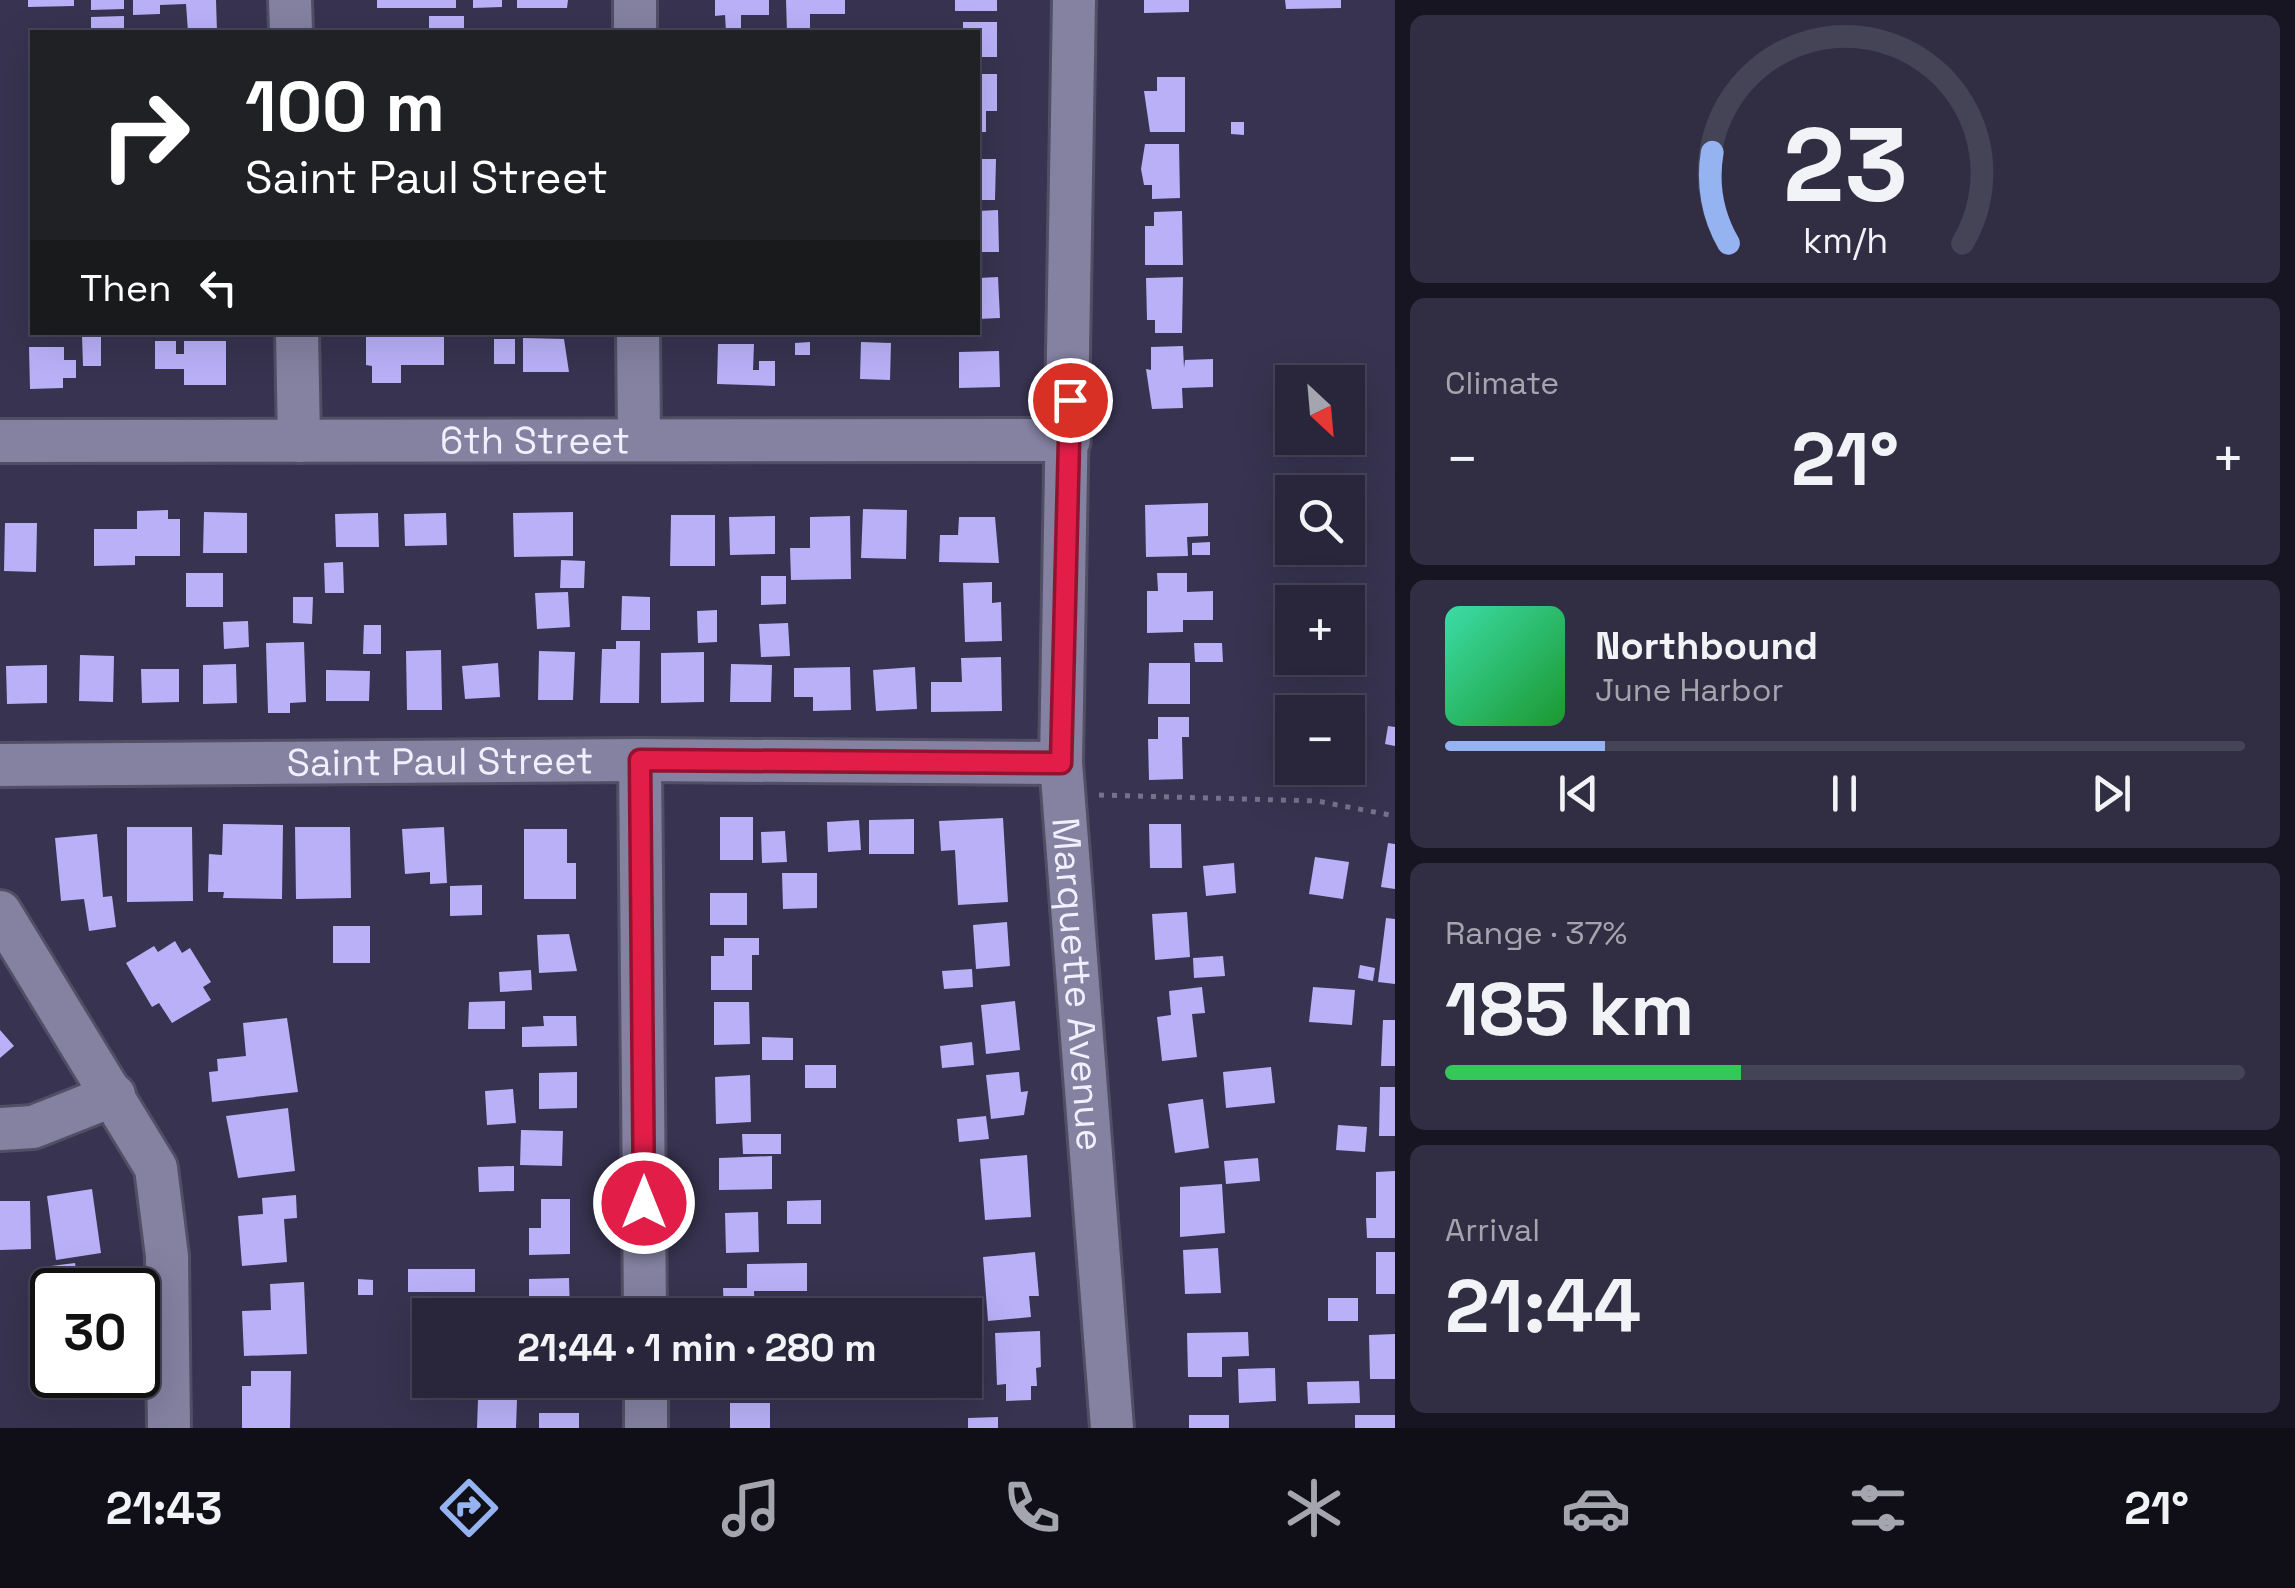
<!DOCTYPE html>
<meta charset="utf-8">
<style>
:root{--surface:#29263c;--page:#312e43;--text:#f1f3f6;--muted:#a5a5af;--line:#454356;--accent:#95b2f1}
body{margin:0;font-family:"Space Grotesk",sans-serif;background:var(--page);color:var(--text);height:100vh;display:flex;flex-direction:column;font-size:38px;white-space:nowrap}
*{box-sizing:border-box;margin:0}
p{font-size:32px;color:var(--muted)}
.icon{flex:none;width:55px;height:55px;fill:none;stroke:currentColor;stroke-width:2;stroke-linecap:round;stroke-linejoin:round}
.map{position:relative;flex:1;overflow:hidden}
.drawer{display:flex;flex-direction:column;gap:15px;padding:15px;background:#171521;width:900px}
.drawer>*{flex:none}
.hud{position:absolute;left:30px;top:30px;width:950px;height:305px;border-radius:0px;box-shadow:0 10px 40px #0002,0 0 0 2px var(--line);background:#202124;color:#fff;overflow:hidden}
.needle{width:65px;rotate:154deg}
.buttons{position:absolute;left:1275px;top:365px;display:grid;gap:20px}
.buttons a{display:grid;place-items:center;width:90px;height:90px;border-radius:0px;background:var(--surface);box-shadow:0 10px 40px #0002,0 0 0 2px var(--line);font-size:50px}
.speed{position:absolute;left:30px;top:1268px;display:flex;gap:20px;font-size:50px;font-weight:700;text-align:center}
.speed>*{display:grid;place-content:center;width:130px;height:130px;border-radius:50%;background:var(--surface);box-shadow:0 10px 40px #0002,0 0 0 2px var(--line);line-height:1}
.speed .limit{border:5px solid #111;border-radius:15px;background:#fff;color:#111}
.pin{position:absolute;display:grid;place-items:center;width:85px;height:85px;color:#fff;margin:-42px;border:5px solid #fff;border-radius:50%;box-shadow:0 2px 10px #0007}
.me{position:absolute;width:110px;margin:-55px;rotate:0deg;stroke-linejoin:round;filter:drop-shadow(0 0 8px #0008)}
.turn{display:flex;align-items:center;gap:35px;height:210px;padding:0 50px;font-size:45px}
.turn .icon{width:130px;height:130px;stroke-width:2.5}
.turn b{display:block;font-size:70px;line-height:85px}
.then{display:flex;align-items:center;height:95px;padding:0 50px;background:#0003;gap:20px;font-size:38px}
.big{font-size:75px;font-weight:600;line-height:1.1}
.drawer .widget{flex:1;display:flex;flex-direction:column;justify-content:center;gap:15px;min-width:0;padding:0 35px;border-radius:15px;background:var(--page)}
.drawer .dial{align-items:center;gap:0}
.dial svg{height:260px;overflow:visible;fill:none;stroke:var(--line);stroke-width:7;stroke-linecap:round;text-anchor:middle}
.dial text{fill:var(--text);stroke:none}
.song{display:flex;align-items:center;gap:30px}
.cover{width:120px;height:120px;border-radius:15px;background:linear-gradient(135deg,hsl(160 70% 55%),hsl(130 70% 35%))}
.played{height:10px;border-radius:5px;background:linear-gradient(90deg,var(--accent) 20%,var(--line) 20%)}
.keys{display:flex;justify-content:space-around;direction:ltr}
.heat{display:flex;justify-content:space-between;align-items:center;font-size:55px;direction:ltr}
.charge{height:15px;border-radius:8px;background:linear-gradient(90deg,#34c759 37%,var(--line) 0)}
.trip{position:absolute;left:412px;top:1298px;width:570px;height:100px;border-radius:0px;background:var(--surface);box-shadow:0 10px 40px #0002,0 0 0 2px var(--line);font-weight:600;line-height:100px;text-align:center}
.dock{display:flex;height:160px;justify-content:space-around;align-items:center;background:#100f18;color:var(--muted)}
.dock .icon{width:70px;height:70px}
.dock .selected{color:var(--accent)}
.dock b{font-size:45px;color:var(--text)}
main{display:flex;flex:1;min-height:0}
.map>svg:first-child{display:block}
.building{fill:#b9b0f8}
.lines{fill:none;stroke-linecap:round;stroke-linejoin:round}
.minor-casing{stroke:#514e65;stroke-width:48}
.path{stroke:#76728b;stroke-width:5;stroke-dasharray:5 8;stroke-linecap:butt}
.minor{stroke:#8481a1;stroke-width:42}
.route-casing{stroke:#92132f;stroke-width:25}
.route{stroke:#e11d48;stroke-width:18}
.labels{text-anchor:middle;stroke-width:10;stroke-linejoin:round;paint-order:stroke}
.street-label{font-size:38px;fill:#f1effe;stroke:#2d2945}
</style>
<main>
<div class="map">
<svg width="1395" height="1428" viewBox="0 0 1395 1428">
<rect width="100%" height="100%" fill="#373350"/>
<path class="building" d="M28 0H74V6L28 7Z
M91 0H124V9L91 10Z
M133 0H216L217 32H188L186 4 160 5V14L133 15Z
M377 0H456V8H377Z
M473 0H502V7L473 8Z
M517 0H568L567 8H517Z
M715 0H769V15H741V32H726L725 15 715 16Z
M786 0H845V14H810V31L787 32Z
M955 0H997V11H955Z
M1144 0H1189V12L1144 13Z
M1285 0H1341V8L1286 9Z
M124 16V32H91V17Z
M429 16H464V32H429Z
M963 22H997V57H978V32H963Z
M978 74H997V111H986V132H978Z
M1157 77H1185V132H1150L1144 91H1157Z
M1231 122H1244V135L1231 134Z
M1145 144H1179L1180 198 1152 199V185H1144L1141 169Z
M978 159H996L995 200H978Z
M998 210 999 252H978V211Z
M1182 211 1183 265H1145V226H1154V212Z
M998 277 1000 318 978 319V278Z
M1183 277 1182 333H1155V320H1147L1146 278Z
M400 332H444V365H401V383H372V366L366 365V333Z
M101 334V366H83L82 335Z
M523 338 564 339 569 372H523Z
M494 339H515V364H494Z
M155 341H176V354H184V341H226V385H184V369H155Z
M810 342V355H795V343Z
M861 342 891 343 890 380 860 379Z
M718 344H754L753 370H759V361H775V386L717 384Z
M1183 346 1184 368 1185 360 1213 359V387L1182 388 1183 408 1152 409 1146 369 1151 370V347Z
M29 347H64V360H76V378H63V388L30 389Z
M999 351 1000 387 959 388V352Z
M1208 503V536L1187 537 1188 556 1146 557 1145 505Z
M863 509 907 510 906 559 861 558Z
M168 510V519H180V556H135V565L94 566V529H137V511Z
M204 512 247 513V553H203Z
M573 512V556L514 557 513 513Z
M378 513 379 547H336L335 514Z
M446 513 447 545 405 546 404 514Z
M671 515H715V566H670Z
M775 516V554L730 555 729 517Z
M850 516 851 579 791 580 790 548H810V517Z
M959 517H995L999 563 939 562 940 535H958Z
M5 523H37L36 572 4 571Z
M1210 542V555H1192V543Z
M561 560 585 561 584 588H560Z
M343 562 344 593H325L324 563Z
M186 573H223V607H186Z
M1157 573H1187V592L1213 591V620H1183V632L1147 633V591H1158Z
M761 576H786V604L761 605Z
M992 582V603L1001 602 1002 641 965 642 963 583Z
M568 592 570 627 537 629 535 593Z
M622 596 650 597V630H621Z
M293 597H313L312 624 293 623Z
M717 610V642L698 643 697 611Z
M248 621 249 647 224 649 223 622Z
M788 623 790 656 761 657 759 624Z
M364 625H381V654H363Z
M616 641H640L639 703H600L602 649H616Z
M304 642 306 702 290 703V713H268L266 643Z
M1194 643H1222L1223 662H1195Z
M441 650 442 710H407L406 651Z
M539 651 575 652 573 700H538Z
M704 652V702L661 703V653Z
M80 655 114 656 113 702 79 701Z
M1001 657 1002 711 931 712V682H962L961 658Z
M498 663 500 697 465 699 462 666Z
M1149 663H1190V704H1148Z
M236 664 237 703 203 704V665Z
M731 664 772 665 771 702H730Z
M47 665V703L7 704 6 666Z
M850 667 851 710 813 711V697H794V668Z
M915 667 917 709 876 711 873 670Z
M141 669H179V702L142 703Z
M326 670 370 671 369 701H326Z
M1158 717H1189V737H1182L1183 779 1149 780 1148 739H1158Z
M1388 726 1395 727V746L1385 744Z
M720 817H753V860H720Z
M1003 818 1008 902 958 905 955 850 941 851 939 821Z
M914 819V854H869V820Z
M859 820 861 850 828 852 827 822Z
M223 824 283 825 282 899 223 898 224 892H208L209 854 222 855Z
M1149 824H1181L1182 868H1150Z
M127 827H192L193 901 127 902Z
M295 827H350L351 898 296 899Z
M444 827 447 883 430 884V872L405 874 402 829Z
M524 829H567V863H576V899H524Z
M785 831 787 862 762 863 761 832Z
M97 834 103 897 112 896 116 927 89 931 84 899 61 901 55 838Z
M1388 843 1395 844V889L1381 887Z
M1315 857 1349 862 1343 899 1309 894Z
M1234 863 1236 893 1206 896 1203 866Z
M782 873H817V908L783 909Z
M482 885V915L450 916V886Z
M710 893H747V925H710Z
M1187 912 1190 957 1155 960 1152 914Z
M1386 918 1395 919V984L1378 982Z
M1007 922 1010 966 976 969 973 925Z
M333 926H370V963H333Z
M569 934 577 971 539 973 537 935Z
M724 938H759V955H752V990H711V956H724Z
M175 941 182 953 190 948 211 982 203 987 211 1000 172 1023 159 1003 152 1007 126 963 154 946 158 952Z
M1223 956 1225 976 1194 978 1193 958Z
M1360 965 1375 968 1373 981 1358 978Z
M972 969 973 987 944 989 942 971Z
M531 970 532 990 500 992 499 972Z
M1202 987 1205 1013 1192 1014 1197 1057 1162 1061 1157 1017 1171 1015 1169 991Z
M1313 987 1355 990 1352 1025 1309 1022Z
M505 1001V1029H468L469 1002Z
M1015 1001 1020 1050 986 1054 981 1005Z
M714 1002H749L750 1044 714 1045Z
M543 1016H576L577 1046 522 1047V1027L544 1026Z
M287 1018 298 1092 212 1102 209 1072 218 1071 217 1059 246 1056 243 1023Z
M1383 1020H1395V1066H1381Z
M0 1030 14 1046 0 1058Z
M762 1037 793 1038V1060H762Z
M972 1042 974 1065 942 1068 940 1046Z
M805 1065H836V1088H805Z
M1271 1067 1275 1103 1226 1108 1223 1072Z
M577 1072V1108L539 1109V1073Z
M1019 1072 1021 1092 1028 1091 1024 1115 991 1119 986 1075Z
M750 1075 751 1122 716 1124 715 1077Z
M1380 1087H1395V1136H1379Z
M513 1089 516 1123 487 1125 485 1091Z
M1203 1099 1209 1148 1175 1153 1168 1104Z
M288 1108 295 1171 238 1178 226 1116Z
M986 1116 989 1139 959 1142 957 1119Z
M1338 1125 1367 1127 1365 1152 1336 1150Z
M521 1130 563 1131 562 1166 520 1165Z
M742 1134H781V1154H743Z
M1027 1155 1031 1217 985 1220 980 1159Z
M772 1156V1189L719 1190V1158Z
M1258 1158 1260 1181 1226 1184 1224 1161Z
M514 1166V1191L479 1192 478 1167Z
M1395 1171V1238H1367L1366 1218H1376V1172Z
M1222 1184 1225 1233 1180 1237V1187Z
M92 1189 101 1253 56 1260 47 1196Z
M296 1195 297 1218 284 1219 287 1262 242 1266 238 1216 263 1214 262 1198Z
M541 1199H570V1254L529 1255V1228H541Z
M821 1200V1224H787V1201Z
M0 1201H30L31 1249 0 1250Z
M758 1212 759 1252 726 1253 725 1213Z
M1218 1248 1221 1293 1185 1294 1183 1250Z
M1035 1252 1039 1296H1029L1031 1317 988 1321 983 1257Z
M1376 1252H1395V1294H1376Z
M75 1263 78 1284 46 1288 43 1267Z
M807 1263V1291H754L755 1315H724L723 1288H747V1264Z
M408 1269H475V1292H408Z
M569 1278 570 1315H497V1300L529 1299V1279Z
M358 1279 373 1280V1295H358Z
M304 1282 307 1354 244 1356 242 1311 271 1310 270 1284Z
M1328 1298H1358V1321H1328Z
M1040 1331 1041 1367 1036 1368 1037 1386H1031V1400L1006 1401V1384L997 1385 995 1333Z
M1248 1332 1249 1356 1222 1357V1377H1188L1187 1333Z
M1395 1334V1379H1370L1369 1335Z
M422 1335H430V1373H422Z
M1275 1368 1276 1401 1239 1403 1238 1369Z
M251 1371H291L290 1428H242V1386H251Z
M61 1375H103L104 1399 62 1400Z
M523 1380H589V1388H523Z
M1359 1381 1360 1403 1308 1404 1307 1382Z
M478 1399 517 1400 516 1428H477Z
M730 1403H770V1428H730Z
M539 1413H579V1428H539Z
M1189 1415H1229V1428H1189Z
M1355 1415H1395V1428H1355Z
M998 1417V1428H968V1418Z"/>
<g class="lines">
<g class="minor-casing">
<g id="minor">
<path d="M290 0 291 32"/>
<path d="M635 0V32"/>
<path id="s1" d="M1074 0 1061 763 1112 1428"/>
<path d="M297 332 299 441"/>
<path d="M638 332 639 440"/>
<path id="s2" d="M0 441 1069 440"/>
<path d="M640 760 645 1315"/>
<path id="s3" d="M0 765 640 760 1061 763"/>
<path d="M0 912 156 1168 167 1256 169 1428"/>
<path d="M0 1129 33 1127 114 1095"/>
<path d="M646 1380V1428"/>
</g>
</g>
<path class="path" d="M1099 795 1317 801 1395 816"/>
<use href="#minor" class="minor"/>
</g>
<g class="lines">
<g class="route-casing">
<path id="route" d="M644 1203 640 760 1061 763 1070 400"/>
</g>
<use href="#route" class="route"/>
</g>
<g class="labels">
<g class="street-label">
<text dy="13" stroke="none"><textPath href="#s2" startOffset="535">6th Street</textPath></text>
<text dy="13" stroke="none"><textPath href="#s3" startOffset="440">Saint Paul Street</textPath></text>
<text dy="13" stroke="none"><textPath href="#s1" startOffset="985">Marquette Avenue</textPath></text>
</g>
</g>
</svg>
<div class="buttons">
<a><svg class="needle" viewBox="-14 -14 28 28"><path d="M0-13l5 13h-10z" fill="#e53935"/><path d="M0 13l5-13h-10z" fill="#a5a5af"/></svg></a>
<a><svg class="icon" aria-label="search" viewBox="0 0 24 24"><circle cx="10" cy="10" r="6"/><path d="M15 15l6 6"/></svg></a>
<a>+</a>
<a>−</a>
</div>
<div class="speed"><div class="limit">30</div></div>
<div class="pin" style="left:1070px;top:400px;background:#d93025"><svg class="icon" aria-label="arrive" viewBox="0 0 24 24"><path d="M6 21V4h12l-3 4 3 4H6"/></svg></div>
<svg class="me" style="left:644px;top:1203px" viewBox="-20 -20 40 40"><circle r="17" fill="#e11d48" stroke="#fff" stroke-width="3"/><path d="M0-11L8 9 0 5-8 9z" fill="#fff"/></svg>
<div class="trip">21:44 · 1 min · 280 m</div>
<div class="hud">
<div class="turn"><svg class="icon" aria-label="right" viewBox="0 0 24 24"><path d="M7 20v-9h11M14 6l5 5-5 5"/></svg><div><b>100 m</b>Saint Paul Street</div></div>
<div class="then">Then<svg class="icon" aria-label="left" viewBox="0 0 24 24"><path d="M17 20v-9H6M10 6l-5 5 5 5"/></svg></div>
</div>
</div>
<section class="drawer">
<div class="widget dial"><svg viewBox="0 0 100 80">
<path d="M14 69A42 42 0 1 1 86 69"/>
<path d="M14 69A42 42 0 0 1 9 41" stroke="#95b2f1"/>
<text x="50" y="56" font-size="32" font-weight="700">23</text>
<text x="50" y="72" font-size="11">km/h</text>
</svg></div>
<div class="widget"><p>Climate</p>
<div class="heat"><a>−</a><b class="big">21°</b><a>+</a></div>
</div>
<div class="widget">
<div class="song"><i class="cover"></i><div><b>Northbound</b><p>June Harbor</p></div></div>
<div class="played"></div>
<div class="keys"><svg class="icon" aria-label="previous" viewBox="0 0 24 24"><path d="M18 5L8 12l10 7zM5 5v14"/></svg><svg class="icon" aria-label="pause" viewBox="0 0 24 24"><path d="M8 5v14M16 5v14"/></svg><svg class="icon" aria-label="next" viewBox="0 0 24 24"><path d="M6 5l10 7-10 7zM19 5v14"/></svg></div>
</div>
<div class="widget"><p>Range · 37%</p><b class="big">185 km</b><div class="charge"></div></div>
<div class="widget"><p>Arrival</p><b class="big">21:44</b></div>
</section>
</main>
<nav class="dock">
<b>21:43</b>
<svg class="icon selected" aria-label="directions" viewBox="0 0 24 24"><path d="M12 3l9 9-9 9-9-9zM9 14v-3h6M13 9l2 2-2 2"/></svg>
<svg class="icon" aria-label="music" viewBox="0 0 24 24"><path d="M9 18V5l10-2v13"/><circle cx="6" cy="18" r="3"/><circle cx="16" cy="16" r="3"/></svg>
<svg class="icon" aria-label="phone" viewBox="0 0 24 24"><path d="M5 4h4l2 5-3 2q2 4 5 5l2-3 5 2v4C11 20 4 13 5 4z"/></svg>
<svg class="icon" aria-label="climate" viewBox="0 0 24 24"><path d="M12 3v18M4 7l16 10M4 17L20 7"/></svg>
<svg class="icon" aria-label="car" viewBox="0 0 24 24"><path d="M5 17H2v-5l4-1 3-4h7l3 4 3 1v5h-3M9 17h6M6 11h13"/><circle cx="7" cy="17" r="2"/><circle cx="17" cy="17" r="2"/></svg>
<svg class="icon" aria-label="filters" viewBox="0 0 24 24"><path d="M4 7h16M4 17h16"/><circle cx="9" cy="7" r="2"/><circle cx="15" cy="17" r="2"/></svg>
<b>21°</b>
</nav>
